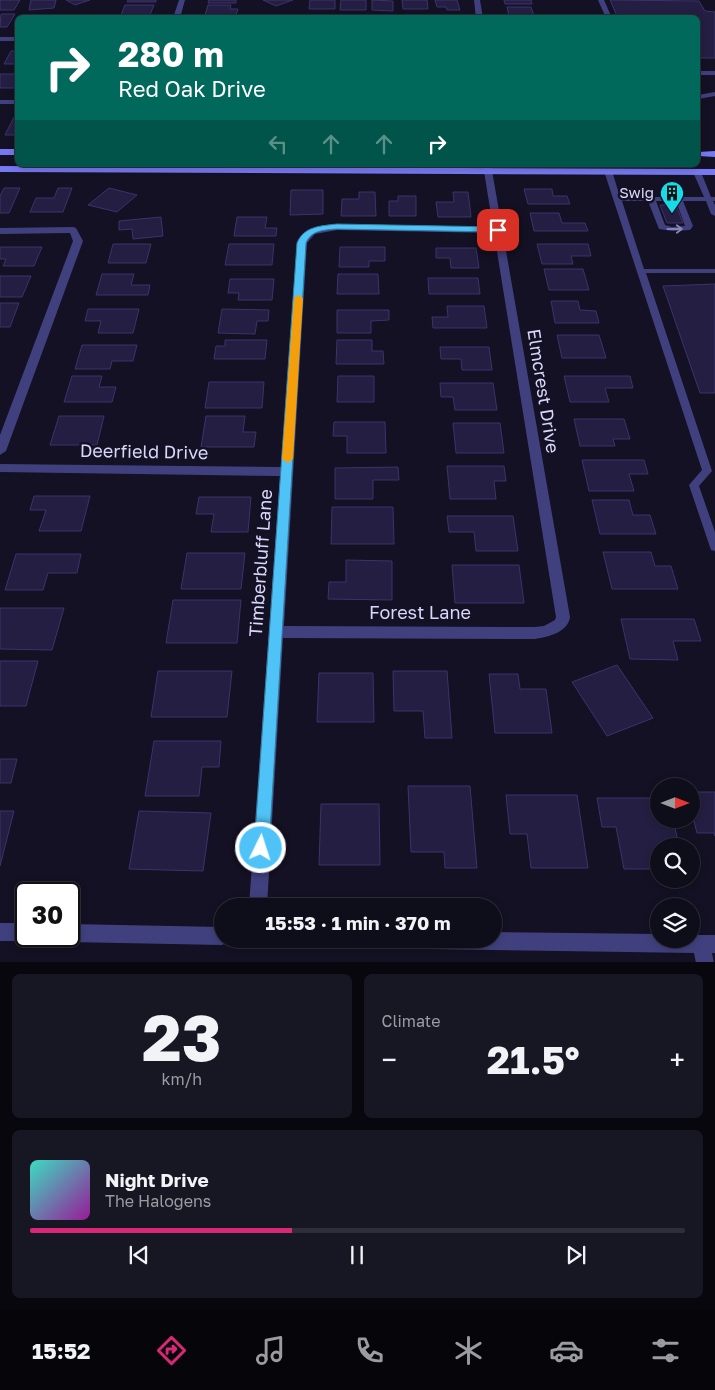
<!DOCTYPE html>
<meta charset="utf-8">
<style>
:root{--surface:#0e0d1a;--page:#171623;--text:#f1f3f6;--muted:#9b9ca2;--line:#2e2d39;--accent:#db2777}
body{margin:0;font-family:"Golos Text",sans-serif;background:var(--page);color:var(--text);height:100vh;display:flex;flex-direction:column;font-size:19px;white-space:nowrap}
*{box-sizing:border-box;margin:0}
p{font-size:16px;color:var(--muted)}
.icon{flex:none;width:28px;height:28px;fill:none;stroke:currentColor;stroke-width:2;stroke-linecap:round;stroke-linejoin:round}
.map{position:relative;height:962px;overflow:hidden}
.panel{display:flex;flex-direction:column;gap:12px;padding:12px;background:#08070e;flex:1}
.panel>*{flex:none}
.guide{position:absolute;left:15px;top:15px;width:685px;height:152px;border-radius:8px;box-shadow:0 2px 8px #0003,0 0 0 1px var(--line);background:#00695c;color:#fff;overflow:hidden}
.needle{width:32px;rotate:90deg}
.fabs{position:absolute;left:650px;top:778px;display:grid;gap:10px}
.fabs a{display:grid;place-items:center;width:50px;height:50px;border-radius:50%;background:var(--surface);box-shadow:0 2px 8px #0003,0 0 0 1px var(--line);font-size:25px}
.speed{position:absolute;left:15px;top:882px;display:flex;gap:10px;font-size:25px;font-weight:700;text-align:center}
.speed>*{display:grid;place-content:center;width:65px;height:65px;border-radius:50%;background:var(--surface);box-shadow:0 2px 8px #0003,0 0 0 1px var(--line);line-height:1}
.speed .limit{border:2px solid #111;border-radius:8px;background:#fff;color:#111}
.pin{position:absolute;display:grid;place-items:center;width:42px;height:42px;color:#fff;margin:-21px;border-radius:10px;box-shadow:0 2px 8px #0006}
.me{position:absolute;width:55px;margin:-28px;rotate:4deg;stroke-linejoin:round;filter:drop-shadow(0 0 4px #0008)}
.turn{display:flex;align-items:center;gap:18px;height:105px;padding:0 20px;font-size:22px}
.turn .icon{width:65px;height:65px;stroke-width:2.5}
.turn b{display:block;font-size:35px;line-height:42px}
.lanes{display:flex;align-items:center;height:48px;padding:0 20px;background:#0003;justify-content:center;gap:25px;direction:ltr}
.lanes .off{opacity:.35}
.big{font-size:38px;font-weight:700;line-height:1.1}
.panel .tile{flex:1;display:flex;flex-direction:column;justify-content:center;gap:8px;min-width:0;padding:0 18px;border-radius:8px;background:var(--page)}
.panel .dial{align-items:center;gap:0}
.dial b{font-size:65px;line-height:1}
.song{display:flex;align-items:center;gap:15px}
.cover{width:60px;height:60px;border-radius:8px;background:linear-gradient(135deg,hsl(170 70% 55%),hsl(300 70% 35%))}
.played{height:5px;border-radius:2px;background:linear-gradient(90deg,var(--accent) 40%,var(--line) 40%)}
.keys{display:flex;justify-content:space-around;direction:ltr}
.heat{display:flex;justify-content:space-between;align-items:center;font-size:28px;direction:ltr}
.panel .tiles{flex:1;display:grid;gap:12px;grid-template-columns:1fr 1fr}
.tile:last-child{grid-column:span 2}
.trip{position:absolute;left:214px;top:898px;width:288px;height:50px;border-radius:25px;background:var(--surface);box-shadow:0 2px 8px #0003,0 0 0 1px var(--line);font-weight:700;line-height:50px;text-align:center}
.menu{display:flex;height:80px;justify-content:space-around;align-items:center;background:#06050a;color:var(--muted)}
.menu .icon{width:35px;height:35px}
.menu .active{color:var(--accent)}
.menu b{font-size:22px;color:var(--text)}
.map>svg:first-child{display:block}
.building{fill:#241e42;stroke:#3c336c}
.lines{fill:none;stroke-linecap:round;stroke-linejoin:round}
.service{fill:#40407e;fill-rule:evenodd}
.minor{fill:#40407e;fill-rule:evenodd}
.secondary{fill:#7779f2;fill-rule:evenodd}
.oneway{stroke:#8584b6}
.route{fill:#4fc3f7;stroke:#337fa1}
.slow{fill:#f59e0b}
.labels{text-anchor:middle;stroke-width:5;stroke-linejoin:round;paint-order:stroke}
.far-poi-label{font-size:15px;fill:#d9d7fb;stroke:#131123;text-anchor:end}
.street-label{font-size:18px;fill:#d9d7fb;stroke:#131123}
</style>
<div class="map">
<svg width="715" height="963" viewBox="0 0 715 963">
<rect width="100%" height="100%" fill="#131123"/>
<path class="building" d="M0 0H20L14 10H0Z
M31 0H56L54 8 29 10Z
M66 0H90L75 5Z
M128 0H156V2H127Z
M209 0H236V3H208Z
M263 0H293L276 6Z
M310 0H335V9H309Z
M341 0H366V10H340Z
M372 0 393 1V11L372 10Z
M402 0H427L428 9H403Z
M435 0H457L460 10H447L446 7H437Z
M504 0H531L532 4H505Z
M610 0 699 1 705 11 715 12V58H698V18H618Z
M125 5H154L150 15H121Z
M208 5H231L230 9H238L236 15H205Z
M507 7H531L534 16H509Z
M1 14H15L7 27H0Z
M11 51H18V64H4Z
M0 74H18L16 88H0Z
M14 117H18V135H5Z
M4 188H20L9 213H0V196Z
M58 188H72L63 212H30L36 198H54Z
M109 188 137 195 117 212 88 205Z
M524 189H552L553 196H567L570 204H528Z
M291 190H323V214L290 215Z
M359 192H375L376 216H341L342 199H359Z
M453 192H468L471 217H438L436 202H454Z
M398 196H416V216H389V201H398Z
M660 205H676L683 223H667Z
M530 213H559L562 223H585L588 231H534Z
M161 217 163 236 133 239 132 229 119 230V221Z
M237 217H267L265 228H277L276 236H234Z
M113 244H151L146 263H108Z
M229 244H274L272 265H225Z
M537 244H588L591 256H571L573 264H542Z
M0 247H42L34 266H3L6 259H0Z
M340 247H385V261H369V267H339Z
M436 248H476L479 268H451L450 258H436Z
M544 269H583L589 290H549Z
M102 274H134L131 285H150L148 295H96Z
M338 274H378L379 294H337Z
M0 276H31L22 297H0Z
M428 278H478L480 294H429Z
M230 279H274L272 300H238L239 293H228Z
M715 284V393H700L663 286Z
M551 301H578L580 310 596 311 599 323H555Z
M0 303H19L10 327H0Z
M447 306H484L487 328H433L432 317H448Z
M88 309H139L133 333H98L101 321H85Z
M222 309 269 310 268 321H257L255 334 218 333Z
M337 310H389V320L371 321V333H337Z
M557 335H599L606 358H562Z
M225 340H267L265 359H214L216 346H225Z
M337 340H372V351H383L384 364H336Z
M82 345H137L133 361H112L110 369H75Z
M440 347H489L492 370H462L461 359H441Z
M72 376H102L99 387H116L112 402H64Z
M338 376H374V402H337Z
M564 376H630L633 388H605L609 402H570Z
M209 382H264L262 408H205Z
M440 383H493L497 410H455L453 397H441Z
M59 416H104L97 445H50Z
M206 416H245L243 432H256L254 447H201Z
M574 419H624L630 439H613L615 446H580Z
M334 422H385L386 453H347V436H333Z
M453 423H500L504 453H456Z
M582 460H644L648 474H629L634 491H589Z
M447 466H504L506 481H494L496 499H450Z
M398 467 399 480H373V499H335V468Z
M34 496H90L81 531H39L46 510H30Z
M199 497H251L248 532H211L214 514H196Z
M592 500H629L633 515H650L656 534H600Z
M332 507H393L394 544H331Z
M447 516H513L518 551H476L474 532H449Z
M603 552H651L655 566H671L678 589H612Z
M187 553H245L241 589H181Z
M16 554H81L77 573H48L43 590H5Z
M346 560 392 561V600L328 599 329 582H346Z
M452 565H519L524 603H455Z
M173 600H241L237 643H166Z
M0 608H64L52 650 0 649Z
M621 619H694L701 641H673L678 660 630 659Z
M0 661H38L26 706H0Z
M617 665 653 718 607 736 572 682Z
M158 671H232L227 717H151Z
M393 671H447L452 738H425L423 711H394Z
M319 673H373L374 722H317Z
M489 674H518L520 689H546L552 733H495Z
M154 741H221L219 767H202L199 796H145Z
M0 759H17L11 783H0Z
M408 786H470L477 868H445L444 852H411Z
M691 792H715V836L714 833H697L691 810Z
M506 795H577L588 868H531L527 834H510Z
M597 798H659V819H673L679 846H659V869H624L616 827H602Z
M321 804H379L380 865H319Z
M0 811H14L0 866Z
M139 811 211 813 203 871 129 869Z"/>
<g class="lines">
<path class="service" d="M598 0H604L612 18H606Z
M698 71H715V75H698Z
M715 92V96L698 99V95Z
M608 169 612 171 620 197H704L693 172 697 170 701 172 711 197H715V201H713L715 205V216L711 214 706 201H683L693 226 690 230 672 231 659 229 648 201H622L644 269H715V273H646L712 471 699 486 715 532V551L711 550 710 547 689 485 702 470 604 171ZM656 201H676L685 226 672 227 665 225Z"/>
<path class="minor" d="M179 0H185L180 18H173Z
M474 0H480L483 18H476Z
M0 37H18V41H0Z
M0 100H18V104H0Z
M483 165H491L570 617C568 632 549 637 535 639L283 638 267 906H249L280 476 0 472V464L281 467 297 243C305 227 320 225 337 224L493 227ZM337 230 494 233 556 617 555 620 544 626 535 627 284 626 307 243 315 234Z
M73 227 76 228 83 241 6 451 0 455V435L73 241 70 233 0 234V228Z
M0 923H26V936H33L32 938 26 941H0Z
M69 924 222 927V939H230L228 942 222 945 69 942 63 939 61 936H69Z
M492 932 659 934V939H691V935H715V953H712L714 963H696L694 953 361 948 355 945 352 939H492Z"/>
<path class="secondary" d="M0 149H18V155H0Z
M715 151V157L698 156V152Z
M0 166 715 169V175L0 172Z"/>
</g>
<defs><path id="oneway-shaft" d="M-6 0H5M1.5-3L5.5 0L1.5 3" fill="none" stroke-width="1.6" stroke-linecap="round" stroke-linejoin="round" transform="scale(1.25)"/></defs>
<use class="oneway" href="#oneway-shaft" transform="translate(675 229)"/>
<path class="route" d="M337 224 498 227 502 230 498 232 337 229C325 230 311 230 306 243L269 848 267 853 261 855 256 853 254 848 297 243C304 226 321 226 337 224Z"/>
<path class="slow" d="M298 295 303 298 293 459 288 463 282 459 294 298Z"/>
<defs>
<g id="building-pin" transform="scale(1.25)"><path d="M0 17L-7.5 6A9.5 9.5 0 1 1 7.5 6Z" fill="#16dce8" stroke="#131123"/><path d="M-4-6H4V6H1V3H-1V6H-4ZM-2.5-4.3h1.7v1.8h-1.7ZM.8-4.3h1.7v1.8H.8ZM-2.5-1h1.7V.8h-1.7ZM.8-1h1.7V.8H.8Z" fill="#111"/></g>
</defs>
<g fill-rule="evenodd">
<use href="#building-pin" x="672" y="193"/>
</g>
<g class="labels">
<g class="far-poi-label">
<text x="654" y="198">Swig</text>
</g>
<g class="street-label">
<text transform="translate(543 391) rotate(81)" y="6">Elmcrest Drive</text>
<text transform="translate(144 452) rotate(1)" y="6">Deerfield Drive</text>
<text transform="translate(261 563) rotate(-86)" y="6">Timberbluff Lane</text>
<text x="420" y="619">Forest Lane</text>
</g>
</g>
</svg>
<div class="fabs">
<a><svg class="needle" viewBox="-14 -14 28 28"><path d="M0-13l5 13h-10z" fill="#e53935"/><path d="M0 13l5-13h-10z" fill="#9b9ca2"/></svg></a>
<a><svg class="icon" aria-label="search" viewBox="0 0 24 24"><circle cx="10" cy="10" r="6"/><path d="M15 15l6 6"/></svg></a>
<a><svg class="icon" aria-label="layers" viewBox="0 0 24 24"><path d="M12 4l9 5-9 5-9-5zM3 14l9 5 9-5"/></svg></a>
</div>
<div class="speed"><div class="limit">30</div></div>
<div class="pin" style="left:498px;top:230px;background:#d93025"><svg class="icon" aria-label="arrive" viewBox="0 0 24 24"><path d="M6 21V4h12l-3 4 3 4H6"/></svg></div>
<svg class="me" style="left:261px;top:848px" viewBox="-20 -20 40 40"><circle r="17" fill="#4fc3f7" stroke="#fff" stroke-width="3"/><path d="M0-11L8 9 0 5-8 9z" fill="#fff"/></svg>
<div class="trip">15:53 · 1 min · 370 m</div>
<div class="guide">
<div class="turn"><svg class="icon" aria-label="right" viewBox="0 0 24 24"><path d="M7 20v-9h11M14 6l5 5-5 5"/></svg><div><b>280 m</b>Red Oak Drive</div></div>
<div class="lanes"><svg class="icon off" aria-label="left" viewBox="0 0 24 24"><path d="M17 20v-9H6M10 6l-5 5 5 5"/></svg><svg class="icon off" aria-label="ahead" viewBox="0 0 24 24"><path d="M12 20V5M6 11l6-6 6 6"/></svg><svg class="icon off" aria-label="ahead" viewBox="0 0 24 24"><path d="M12 20V5M6 11l6-6 6 6"/></svg><svg class="icon" aria-label="right" viewBox="0 0 24 24"><path d="M7 20v-9h11M14 6l5 5-5 5"/></svg></div>
</div>
</div>
<section class="panel">
<div class="tiles">
<div class="tile dial"><b>23</b><p>km/h</p></div>
<div class="tile"><p>Climate</p>
<div class="heat"><a>−</a><b class="big">21.5°</b><a>+</a></div>
</div>
<div class="tile">
<div class="song"><i class="cover"></i><div><b>Night Drive</b><p>The Halogens</p></div></div>
<div class="played"></div>
<div class="keys"><svg class="icon" aria-label="previous" viewBox="0 0 24 24"><path d="M18 5L8 12l10 7zM5 5v14"/></svg><svg class="icon" aria-label="pause" viewBox="0 0 24 24"><path d="M8 5v14M16 5v14"/></svg><svg class="icon" aria-label="next" viewBox="0 0 24 24"><path d="M6 5l10 7-10 7zM19 5v14"/></svg></div>
</div>
</div>
</section>
<nav class="menu">
<b>15:52</b>
<svg class="icon active" aria-label="directions" viewBox="0 0 24 24"><path d="M12 3l9 9-9 9-9-9zM9 14v-3h6M13 9l2 2-2 2"/></svg>
<svg class="icon" aria-label="music" viewBox="0 0 24 24"><path d="M9 18V5l10-2v13"/><circle cx="6" cy="18" r="3"/><circle cx="16" cy="16" r="3"/></svg>
<svg class="icon" aria-label="phone" viewBox="0 0 24 24"><path d="M5 4h4l2 5-3 2q2 4 5 5l2-3 5 2v4C11 20 4 13 5 4z"/></svg>
<svg class="icon" aria-label="climate" viewBox="0 0 24 24"><path d="M12 3v18M4 7l16 10M4 17L20 7"/></svg>
<svg class="icon" aria-label="car" viewBox="0 0 24 24"><path d="M5 17H2v-5l4-1 3-4h7l3 4 3 1v5h-3M9 17h6M6 11h13"/><circle cx="7" cy="17" r="2"/><circle cx="17" cy="17" r="2"/></svg>
<svg class="icon" aria-label="filters" viewBox="0 0 24 24"><path d="M4 7h16M4 17h16"/><circle cx="9" cy="7" r="2"/><circle cx="15" cy="17" r="2"/></svg>
</nav>
